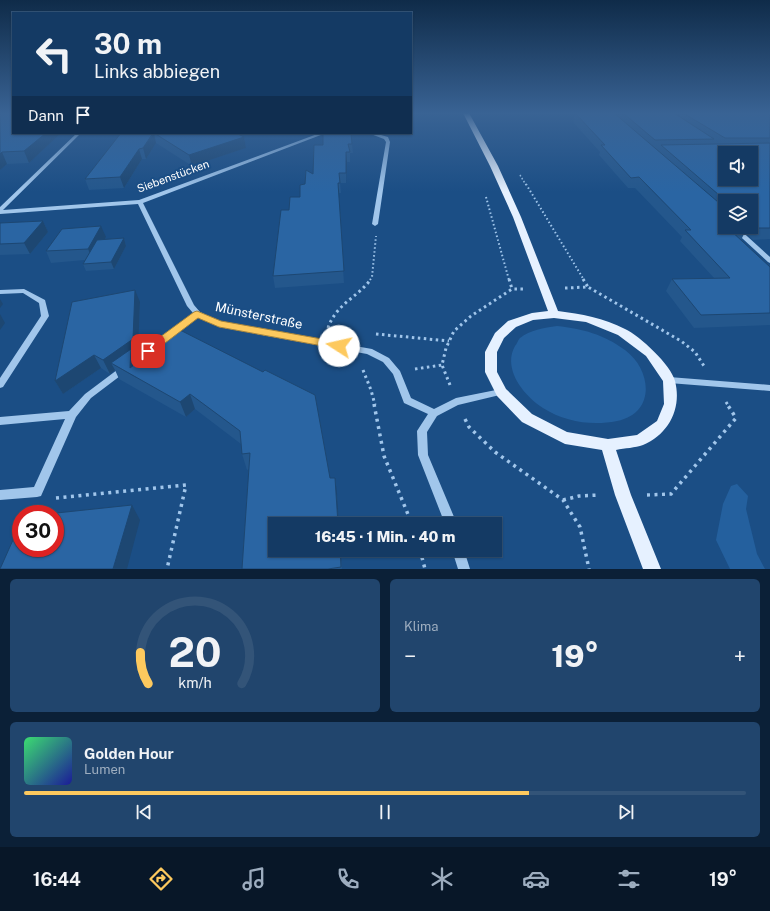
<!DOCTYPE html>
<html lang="de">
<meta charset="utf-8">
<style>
:root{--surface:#143a64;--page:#21456d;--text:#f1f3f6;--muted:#9dadbf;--line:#335478;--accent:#fdc95e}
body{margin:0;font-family:"Public Sans",sans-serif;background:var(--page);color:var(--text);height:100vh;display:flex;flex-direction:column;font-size:15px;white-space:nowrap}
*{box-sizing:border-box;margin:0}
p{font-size:13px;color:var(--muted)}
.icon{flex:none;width:22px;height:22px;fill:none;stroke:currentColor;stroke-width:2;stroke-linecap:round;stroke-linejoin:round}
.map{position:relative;height:569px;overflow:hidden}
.details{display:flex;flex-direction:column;gap:10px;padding:10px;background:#0b2037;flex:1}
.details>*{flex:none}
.top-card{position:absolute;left:12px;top:12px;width:400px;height:122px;border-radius:0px;box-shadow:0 1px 3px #0004,0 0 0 1px var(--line);background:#143a64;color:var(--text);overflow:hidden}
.buttons{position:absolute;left:718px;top:146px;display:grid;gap:8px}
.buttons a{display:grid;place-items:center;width:40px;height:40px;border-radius:0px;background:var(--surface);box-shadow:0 1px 3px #0004,0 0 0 1px var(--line);font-size:20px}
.speed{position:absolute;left:12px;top:505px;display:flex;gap:8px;font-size:20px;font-weight:700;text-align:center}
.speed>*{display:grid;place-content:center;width:52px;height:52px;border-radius:50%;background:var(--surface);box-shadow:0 1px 3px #0004,0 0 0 1px var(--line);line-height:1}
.speed .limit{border:6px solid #d22;background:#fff;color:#111}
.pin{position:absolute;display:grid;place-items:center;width:34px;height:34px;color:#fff;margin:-17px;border-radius:8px;box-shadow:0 2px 6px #0006}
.me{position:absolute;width:44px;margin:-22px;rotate:280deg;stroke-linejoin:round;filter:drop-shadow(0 0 3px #0008)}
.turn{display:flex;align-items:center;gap:14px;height:84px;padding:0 16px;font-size:18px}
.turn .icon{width:52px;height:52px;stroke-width:2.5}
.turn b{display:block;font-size:28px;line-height:34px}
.then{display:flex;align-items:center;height:38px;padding:0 16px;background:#0003;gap:8px;font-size:15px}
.big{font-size:30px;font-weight:800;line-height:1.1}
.details .tile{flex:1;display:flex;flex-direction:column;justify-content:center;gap:6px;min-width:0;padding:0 14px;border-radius:6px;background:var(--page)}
.details .dial{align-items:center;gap:0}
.dial svg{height:104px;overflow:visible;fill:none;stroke:var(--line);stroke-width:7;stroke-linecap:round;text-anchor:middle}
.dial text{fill:var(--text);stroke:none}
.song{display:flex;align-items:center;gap:12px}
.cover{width:48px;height:48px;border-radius:6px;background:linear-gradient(135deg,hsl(140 70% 55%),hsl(240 70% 35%))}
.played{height:4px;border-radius:2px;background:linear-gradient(90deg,var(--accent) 70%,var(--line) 70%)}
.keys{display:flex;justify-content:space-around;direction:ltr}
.heat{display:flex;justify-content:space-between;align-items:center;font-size:22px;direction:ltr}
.details .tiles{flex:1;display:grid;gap:10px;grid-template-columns:1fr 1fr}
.tile:last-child{grid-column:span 2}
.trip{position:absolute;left:268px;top:517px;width:234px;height:40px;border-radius:0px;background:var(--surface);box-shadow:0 1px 3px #0004,0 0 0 1px var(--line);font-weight:800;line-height:40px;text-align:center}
.menu{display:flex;height:64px;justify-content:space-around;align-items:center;background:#081728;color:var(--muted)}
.menu .icon{width:28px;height:28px}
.menu .current{color:var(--accent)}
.menu b{font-size:18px;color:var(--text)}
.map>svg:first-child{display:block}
.green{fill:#24609e}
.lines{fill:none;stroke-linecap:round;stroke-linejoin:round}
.path-far3{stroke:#a1c6eb;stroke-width:1.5;stroke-dasharray:1.5 2;stroke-linecap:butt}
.path-far2{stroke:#a1c6eb;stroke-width:2;stroke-dasharray:1.5 2.5;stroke-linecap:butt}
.path-far1{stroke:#a1c6eb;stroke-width:3;stroke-dasharray:2.5 3.5;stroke-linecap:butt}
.path{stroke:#a1c6eb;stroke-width:3.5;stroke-dasharray:3 4.5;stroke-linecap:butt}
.minor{fill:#a1c6eb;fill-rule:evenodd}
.major{fill:#e6f1ff;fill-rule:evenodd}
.wall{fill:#24578c;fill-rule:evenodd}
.shaded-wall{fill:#1d4772}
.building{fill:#2a65a3;stroke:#1d4772;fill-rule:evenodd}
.route{fill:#fdc95e;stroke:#a4833d}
.labels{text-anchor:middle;stroke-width:4;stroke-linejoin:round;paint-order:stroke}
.far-street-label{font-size:11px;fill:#fff;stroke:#1b4e85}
.street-label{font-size:13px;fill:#fff;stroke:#1b4e85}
</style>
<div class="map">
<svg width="770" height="569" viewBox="0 0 770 569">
<rect width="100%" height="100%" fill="#1b4e85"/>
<path class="green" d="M557 326C583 329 603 334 625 350 652 370 656 413 617 421 592 426 565 422 543 408 524 396 502 369 515 346 517 344 518 340 520 338 530 330 544 328 557 326Z
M737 484 748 496 746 509 757 554 765 569H730L716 540 723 504 731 486Z"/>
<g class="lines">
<path class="path-far3" d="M520 175 526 185"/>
<path class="path-far2" d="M526 184 584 280
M486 197 509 280
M370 280 372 277 376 236"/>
<path class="path-far1" d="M509 279 512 289
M583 279 588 287
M565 288 588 287 681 341 695 352 704 366
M328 328C336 304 357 298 371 279
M376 334 449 341
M415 369 442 365
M363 370 371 390 375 405
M450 385 442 365 446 348 454 331 471 316 512 289H524
M726 402 728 405"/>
<path class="path" d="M374 404 384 456 412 524
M465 419 469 427 495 452 563 500 580 527 589 569
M647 495 671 494 736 418 727 404
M56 498 186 485 167 569
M563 500 579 496 600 495
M420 550 425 569"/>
<path class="minor" d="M77 133H81L3 210 139 200 320 133H326L143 203 194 305 200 312 221 322 372 349 389 358 400 371 411 398 434 409 456 398 501 389 504 390 505 392 504 394 458 405 437 416 427 432 428 455 457 524H445L418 455 417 431 428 414 404 403 393 374 383 362 367 354 219 327 198 317 91 398 76 417 41 496 37 497 0 500V490L34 487 65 419 0 425V417L69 411 85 394 193 313 187 306 138 204 0 214V207Z
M368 133H374L388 137 390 142 378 224 375 226 372 224 386 142 384 139Z
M730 227H737L770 257V263L768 262Z
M24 289 45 300 49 316 3 387 0 388V378L41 316 39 303 23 293 0 294V290Z
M669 377 770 385V391L669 383 666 382 665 380 666 378Z
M452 550H464L470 569H458Z"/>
<path class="major" d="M463 113H469L498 166 521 217 558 311C581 314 604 318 625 329 640 336 671 365 675 381 682 408 669 434 643 445 635 448 625 448 616 450L631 495 661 569H643L615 495 602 450 565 444 522 422 497 396 485 372V352L495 333 508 321 532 313 548 311 513 217 490 166ZM554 318 586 322 618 335 646 356 663 381 664 404 657 421 637 435 608 439 567 432 532 414 506 389 497 372V352L504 338 516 327 533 320Z"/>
</g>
<path class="wall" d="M0 113 13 133H61L29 163 7 164 0 170Z
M575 113H580H579H770V239L753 240 745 232 741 240 770 267V325L694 328 666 291 672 279 714 278 680 241 682 237 635 188H628L599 155 600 152 573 122ZM725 201H751V227H725Z
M121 133H236L244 137 246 148 192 166 156 143 146 159H142L124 188 89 190 85 179Z
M352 144 353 153H350V162H347L346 183H340L341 193H338L344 283 275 288 273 276 289 210 300 197 305 184 313 174 323 145Z
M43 221 48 232 30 254 0 255V223Z
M106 237 104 240 124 238 126 246 114 269 86 271 83 264 85 260 51 263 46 251Z
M140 302 138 352 134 355 137 363 180 330 330 478 337 493 342 569H242L249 469 247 470 242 454 241 444 195 409 186 417 119 379 115 370 110 374 101 368 63 394 55 381Z"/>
<path class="shaded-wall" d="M46 133H61L29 163 24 151Z
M154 133 156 143 146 159 143 148Z
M244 137 246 148 192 166 189 155Z
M139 149 142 159 124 188 120 177Z
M2 152 7 164 0 170V154Z
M346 152 347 162 346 183Z
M43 221 48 232 30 254 24 243Z
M101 226 106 237 93 260 88 249Z
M124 238 126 246 114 269 111 262Z
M135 290 140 302 138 352 134 355 138 364 137 378 111 363 115 370 110 374 103 360Z
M0 299 3 304 0 308Z
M0 314 5 323 0 330Z
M94 355 101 368 63 394 55 381Z
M190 394 195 409 186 417 180 402Z
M335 478 337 493 339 524H338Z
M132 505 140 520 127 569H113Z
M340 550H341L342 569Z"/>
<path class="building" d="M0 113H13V133H46L24 151 2 152 0 154Z
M575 113H614L725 208V227H746L747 228 729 229 770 267V313L701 315 672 279 730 278 685 230H691L639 177 631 178 601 145H605Z
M623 113H674L714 139 655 140Z
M683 113H770V138H725Z
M121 133H153L143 148 139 149 120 177 85 179Z
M154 133H236L244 137 189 155Z
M323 133H351L352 144H348L350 152H346V173H339L340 183H338L344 271 273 276 281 210H289L290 197H300V185L305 184 306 170 313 174 314 145H323Z
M770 143V228H759L751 221V201H726L661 145ZM725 153H751V179H725Z
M43 221 24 243 0 244V223Z
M101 226 88 249 46 251 62 229Z
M124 238 111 262 83 264 97 240Z
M135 290 133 339 103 360 94 355 55 381 72 302Z
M180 330 263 372 265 370 315 395 330 478H335L338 524H275V550H340L341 567 328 569H242L250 453 242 454 240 431 190 394 180 402 111 363 131 349 130 368Z
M132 505 113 569H0L21 522V548H55V514H47Z"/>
<linearGradient id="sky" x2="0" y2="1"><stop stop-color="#0f2b49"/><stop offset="0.59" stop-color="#396394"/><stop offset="1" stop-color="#396394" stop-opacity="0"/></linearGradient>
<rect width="770" height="192" fill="url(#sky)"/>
<path class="route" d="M197 311 221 321 339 342 343 343 344 346 343 348 339 349 219 327 198 318 152 353H145L143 351 145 348 194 312Z"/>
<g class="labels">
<g class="far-street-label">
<text transform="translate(173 176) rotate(-20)" y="4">Siebenstücken</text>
</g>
<g class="street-label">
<text transform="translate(259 315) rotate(12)" y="5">Münsterstraße</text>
</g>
</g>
</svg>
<div class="buttons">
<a><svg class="icon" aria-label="sound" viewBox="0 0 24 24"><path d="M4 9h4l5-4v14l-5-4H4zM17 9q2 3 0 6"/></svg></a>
<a><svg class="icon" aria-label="layers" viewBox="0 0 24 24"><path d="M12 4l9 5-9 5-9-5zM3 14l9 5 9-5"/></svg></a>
</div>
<div class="speed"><div class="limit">30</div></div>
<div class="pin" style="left:148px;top:351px;background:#d93025"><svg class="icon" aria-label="arrive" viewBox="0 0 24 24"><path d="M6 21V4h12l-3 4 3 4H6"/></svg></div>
<svg class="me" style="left:339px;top:346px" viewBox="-20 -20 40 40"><circle r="19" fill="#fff"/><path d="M0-13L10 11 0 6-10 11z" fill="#fdc95e"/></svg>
<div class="trip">16:45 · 1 Min. · 40 m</div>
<div class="top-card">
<div class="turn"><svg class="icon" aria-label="left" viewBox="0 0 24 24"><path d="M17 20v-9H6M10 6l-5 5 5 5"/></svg><div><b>30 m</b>Links abbiegen</div></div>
<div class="then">Dann<svg class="icon" aria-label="arrive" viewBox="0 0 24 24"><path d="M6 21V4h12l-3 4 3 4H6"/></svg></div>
</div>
</div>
<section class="details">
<div class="tiles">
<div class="tile dial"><svg viewBox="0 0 100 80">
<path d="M14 69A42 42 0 1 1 86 69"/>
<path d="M14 69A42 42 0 0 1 8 45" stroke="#fdc95e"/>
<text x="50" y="56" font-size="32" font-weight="700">20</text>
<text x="50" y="72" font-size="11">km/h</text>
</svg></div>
<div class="tile"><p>Klima</p>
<div class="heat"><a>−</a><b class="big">19°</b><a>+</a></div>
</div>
<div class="tile">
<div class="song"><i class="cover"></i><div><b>Golden Hour</b><p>Lumen</p></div></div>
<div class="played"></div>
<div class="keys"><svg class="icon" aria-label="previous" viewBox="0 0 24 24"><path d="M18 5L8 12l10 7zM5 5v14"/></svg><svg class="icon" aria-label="pause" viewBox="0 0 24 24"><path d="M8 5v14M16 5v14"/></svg><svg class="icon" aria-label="next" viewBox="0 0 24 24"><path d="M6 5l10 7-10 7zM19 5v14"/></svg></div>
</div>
</div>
</section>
<nav class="menu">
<b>16:44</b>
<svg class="icon current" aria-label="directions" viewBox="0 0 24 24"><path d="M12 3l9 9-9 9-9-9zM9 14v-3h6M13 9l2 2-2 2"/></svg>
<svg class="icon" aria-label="music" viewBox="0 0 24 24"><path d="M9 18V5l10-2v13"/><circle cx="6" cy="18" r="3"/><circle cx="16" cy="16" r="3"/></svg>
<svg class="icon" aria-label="phone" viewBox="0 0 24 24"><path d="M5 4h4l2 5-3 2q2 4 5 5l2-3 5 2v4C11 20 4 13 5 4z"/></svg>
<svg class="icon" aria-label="climate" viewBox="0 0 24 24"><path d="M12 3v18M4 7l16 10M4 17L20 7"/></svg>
<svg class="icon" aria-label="car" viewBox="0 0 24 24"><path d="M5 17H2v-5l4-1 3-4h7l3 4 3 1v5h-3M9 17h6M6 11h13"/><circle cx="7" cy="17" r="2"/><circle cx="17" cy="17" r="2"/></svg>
<svg class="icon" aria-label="filters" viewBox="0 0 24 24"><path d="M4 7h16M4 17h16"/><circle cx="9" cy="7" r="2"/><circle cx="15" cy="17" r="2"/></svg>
<b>19°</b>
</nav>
